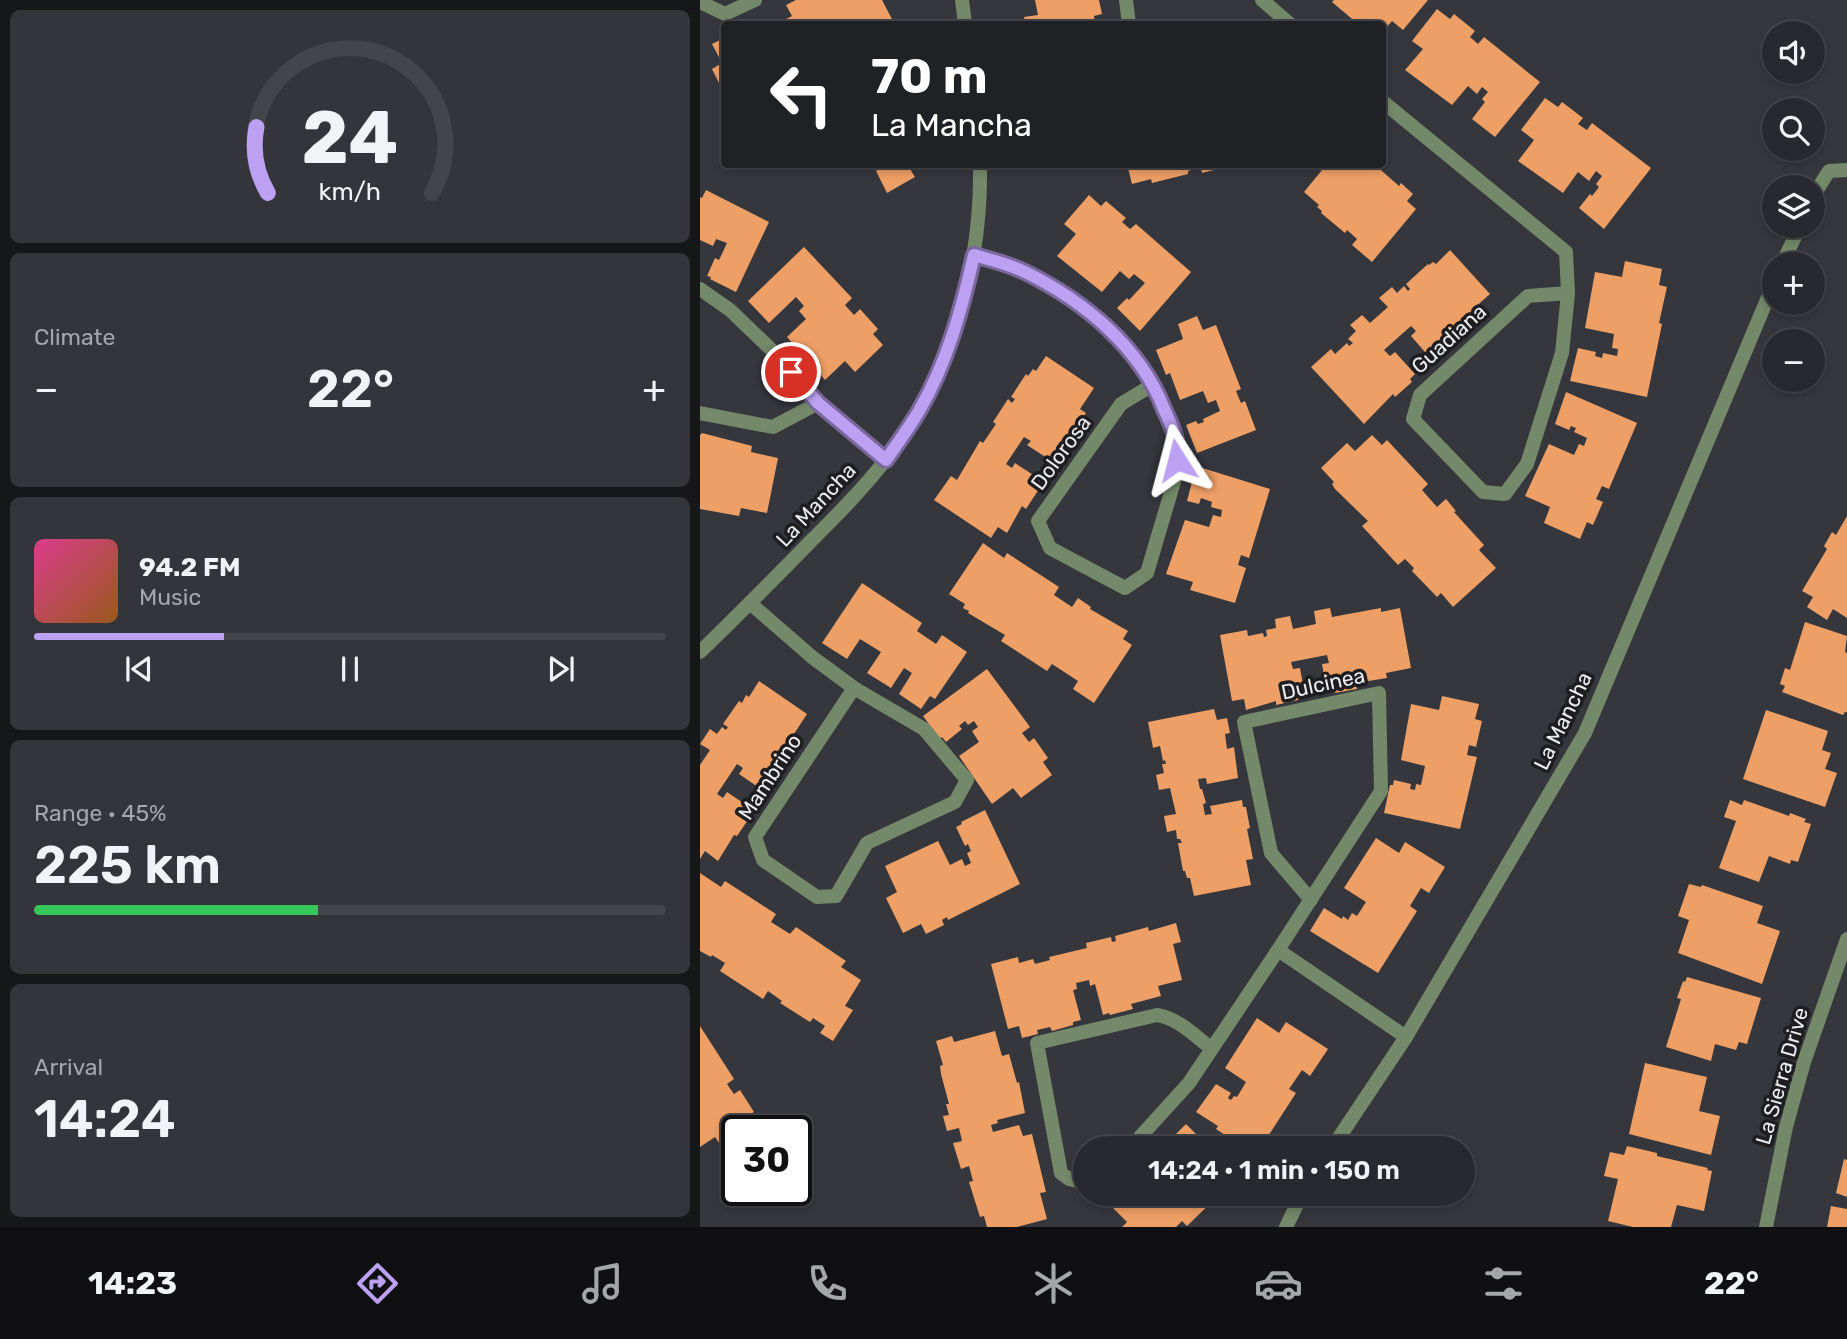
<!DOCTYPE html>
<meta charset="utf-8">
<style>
:root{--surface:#28292e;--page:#34353a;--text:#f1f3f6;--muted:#a5a6aa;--line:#44454a;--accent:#bca0f2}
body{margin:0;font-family:Rubik,sans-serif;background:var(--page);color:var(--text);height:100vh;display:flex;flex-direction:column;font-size:26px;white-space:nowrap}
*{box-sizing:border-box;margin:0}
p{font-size:23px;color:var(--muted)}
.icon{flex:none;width:38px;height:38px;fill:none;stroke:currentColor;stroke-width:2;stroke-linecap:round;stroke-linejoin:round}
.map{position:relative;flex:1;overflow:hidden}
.side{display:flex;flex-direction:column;gap:10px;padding:10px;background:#161719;width:700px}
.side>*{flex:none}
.banner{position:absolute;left:21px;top:21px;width:665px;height:147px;border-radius:7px;box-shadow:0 4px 10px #0003,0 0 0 2px var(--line);background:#202124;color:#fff;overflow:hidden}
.buttons{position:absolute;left:1062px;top:21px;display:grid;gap:14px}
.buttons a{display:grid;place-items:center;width:63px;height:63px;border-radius:50%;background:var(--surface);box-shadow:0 4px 10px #0003,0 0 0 2px var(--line);font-size:35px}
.speed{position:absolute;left:21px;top:1115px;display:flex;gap:14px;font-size:35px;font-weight:700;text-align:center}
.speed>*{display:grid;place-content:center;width:91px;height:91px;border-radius:50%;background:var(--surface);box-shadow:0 4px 10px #0003,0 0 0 2px var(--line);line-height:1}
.speed .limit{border:4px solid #111;border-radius:10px;background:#fff;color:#111}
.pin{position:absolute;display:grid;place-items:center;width:60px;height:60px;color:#fff;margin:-30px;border:4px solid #fff;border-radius:50%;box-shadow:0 2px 7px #0007}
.me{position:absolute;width:77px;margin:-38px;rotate:351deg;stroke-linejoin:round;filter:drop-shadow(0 0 5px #0008)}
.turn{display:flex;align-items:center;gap:24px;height:147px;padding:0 35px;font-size:32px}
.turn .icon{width:91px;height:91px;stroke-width:2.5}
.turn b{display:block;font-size:49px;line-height:60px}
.big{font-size:52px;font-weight:600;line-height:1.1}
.side .tile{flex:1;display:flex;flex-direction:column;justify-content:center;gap:10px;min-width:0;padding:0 24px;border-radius:10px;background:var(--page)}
.side .dial{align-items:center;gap:0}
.dial svg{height:182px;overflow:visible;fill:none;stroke:var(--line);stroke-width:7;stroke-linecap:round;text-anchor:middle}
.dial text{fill:var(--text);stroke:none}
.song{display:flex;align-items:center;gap:21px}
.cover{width:84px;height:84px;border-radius:10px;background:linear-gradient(135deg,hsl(330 70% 55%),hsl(30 70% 35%))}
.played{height:7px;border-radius:4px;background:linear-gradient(90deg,var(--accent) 30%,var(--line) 30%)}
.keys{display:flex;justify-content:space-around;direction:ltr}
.heat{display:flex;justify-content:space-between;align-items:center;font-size:38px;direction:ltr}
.charge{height:10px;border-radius:5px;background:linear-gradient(90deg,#34c759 45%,var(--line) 0)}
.trip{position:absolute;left:373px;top:1136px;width:402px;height:70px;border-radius:35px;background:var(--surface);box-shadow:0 4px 10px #0003,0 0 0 2px var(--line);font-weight:600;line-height:70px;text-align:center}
.tabs{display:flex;height:112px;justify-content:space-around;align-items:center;background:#101012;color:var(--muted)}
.tabs .icon{width:49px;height:49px}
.tabs .selected{color:var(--accent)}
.tabs b{font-size:32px;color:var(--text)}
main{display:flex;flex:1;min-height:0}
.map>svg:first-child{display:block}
.building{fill:#ee9f65}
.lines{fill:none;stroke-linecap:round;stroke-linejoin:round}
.minor{stroke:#738969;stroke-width:14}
.tertiary{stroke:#738969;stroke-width:14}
.route-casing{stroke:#7a689d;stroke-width:18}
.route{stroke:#bca0f2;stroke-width:12}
.labels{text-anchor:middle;stroke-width:7;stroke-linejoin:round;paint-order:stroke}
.street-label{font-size:21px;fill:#ecedf1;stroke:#1e1e21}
</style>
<main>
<section class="side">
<div class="tile dial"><svg viewBox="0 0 100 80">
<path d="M14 69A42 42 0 1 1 86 69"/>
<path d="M14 69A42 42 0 0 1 9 40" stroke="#bca0f2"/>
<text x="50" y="56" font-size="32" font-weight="700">24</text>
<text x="50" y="72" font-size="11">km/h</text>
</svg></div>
<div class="tile"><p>Climate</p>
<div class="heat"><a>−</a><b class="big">22°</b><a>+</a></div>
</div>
<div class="tile">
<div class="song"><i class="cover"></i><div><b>94.2 FM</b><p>Music</p></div></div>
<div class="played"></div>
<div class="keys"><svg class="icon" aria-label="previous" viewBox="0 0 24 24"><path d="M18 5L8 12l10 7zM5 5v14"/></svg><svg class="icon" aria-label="pause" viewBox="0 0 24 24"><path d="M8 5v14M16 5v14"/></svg><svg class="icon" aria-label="next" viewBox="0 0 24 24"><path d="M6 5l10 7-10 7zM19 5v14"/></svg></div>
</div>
<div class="tile"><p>Range · 45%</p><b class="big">225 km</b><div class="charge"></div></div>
<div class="tile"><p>Arrival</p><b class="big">14:24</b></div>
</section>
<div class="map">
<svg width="1147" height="1227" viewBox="0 0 1147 1227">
<rect width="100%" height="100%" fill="#35373d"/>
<path class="building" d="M96 0H182L194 23 76 24 92 16 86 5Z
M335 0H399L402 14 394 16 395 24H325L324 17 338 15Z
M634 0H728L703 30 692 21 682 33V24H658L632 2Z
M737 9 750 19 754 14 775 31 770 37 778 44 784 37 840 82 795 137 772 119 785 102 782 99 788 92 782 87 777 94 768 86 752 105 705 70 723 49 712 41Z
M24 38V93L12 69 22 63 12 44Z
M845 98 858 107 862 102 883 118 878 124 887 130 892 123 951 168 904 229 879 208 890 194 892 196 899 187 896 184 902 176 896 171 889 181 878 172 863 193 818 161 834 140 821 130Z
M188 164 196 167 207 164 215 177 187 193 176 171Z
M427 164H533V165L502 173 501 167 488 171V174L452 183 451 179 432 184Z
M627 164H674L699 186 701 183 713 194 707 201 716 209 672 262 652 245 657 239 647 230 645 233 621 213 622 211 617 207 619 205 604 192Z
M6 190 69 222 36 292 10 279 11 277 7 276 15 258 19 260 27 243 16 239 13 246 0 240V197L2 198Z
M389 195 401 206 406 201 426 218 422 222 430 229 436 224 491 272 440 331 417 308 427 298 429 300 445 283 434 274 429 279 420 271 402 292 357 256 376 234 364 224Z
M104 247 152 298 145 305 154 315 160 309 178 329 173 334 183 345 155 372 145 361 125 380 87 337 106 319 99 311 104 306 96 297 69 323 48 301Z
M750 250 790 294 772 310 776 315 754 336 757 339 740 355 738 353 731 359 711 336 716 331 711 326 684 350 690 356 695 352 715 374 710 379 712 382 695 397 693 394 664 424 611 367 631 349 635 354 647 343 649 346 653 343 648 339 656 331 650 325 662 315 670 323 688 307 679 298 692 287 697 293 704 286 708 291 710 289 706 284 728 264 729 265 733 262 736 264Z
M925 261 962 269 959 285 967 287 959 323 962 324 947 397 870 381 878 348 896 352 895 356 902 358 903 353 917 356 918 349 912 348 914 334 885 328 895 272 922 277Z
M497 316 503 330 516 325 541 389 536 391 541 403 545 401 556 430 497 453 486 425 496 421 498 424 504 422 503 419 520 411 516 400 508 403 503 391 480 400 470 373 466 375 456 350 483 339 478 324Z
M346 356 394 388 380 409 386 413 371 436 374 438 360 458 357 456 353 462 327 445 331 441 324 437 306 464 312 468 315 463 341 480 336 488 339 489 326 509 322 506 307 533 298 527 291 538 234 500 251 476 257 480 280 441 283 443 296 424 293 422 308 399 312 403 315 399 311 397 326 374 328 376 333 369 336 371Z
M866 392 937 423 909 489 902 486 896 499 903 502 893 525 887 522 880 539 844 523 850 507 825 496 849 444 874 455 879 444 884 446 887 438 874 432 876 428 871 426 869 430 855 424Z
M2 433 52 446 51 452 78 458 67 513 41 508 39 516 0 509V435Z
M672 435 682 445 687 440 728 484 722 490 737 507 746 499 756 511 754 512 784 545 779 550 796 568 753 607 741 593 737 597 712 571 714 568 705 559 698 565 662 526 668 521 635 489 632 484 634 482 621 468 647 443 655 451Z
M496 466 570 489 549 558 541 555 538 565 546 568 535 603 490 590 493 582 466 574 485 520 509 527 513 515 521 517 522 510 511 507 512 502 501 498 499 504 487 501Z
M1147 516V618L1133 609 1127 620 1107 607 1113 597 1102 591 1127 549 1124 546 1132 532 1136 535Z
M283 543 304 558 307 553 359 587 354 595 372 607 378 598 391 607 390 609 428 631 423 639 432 645 394 703 373 689 378 681 352 664 347 671 301 641 305 635 268 613 269 611 263 608 265 604 249 594Z
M162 583 222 623 217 631 236 644 242 635 267 652 235 699 230 696 221 709 199 694 212 673 204 668 191 688 167 673 181 652 160 639 147 659 122 643Z
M630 608 632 617 681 608V612L700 608 711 668 686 673 687 678 656 683 657 689 635 693 634 691 627 692 622 664 629 663 627 655 591 662 593 669 600 668 605 696 598 698V700L576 705V701L546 710 544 699 532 701 520 635 547 630 548 636 563 633 564 637 567 636 566 630 576 628 575 619 590 616 593 629 616 624 614 611Z
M1105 622 1147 636 1145 652 1147 653V712H1145L1143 715 1082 692 1085 686 1080 684 1085 668 1090 670Z
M287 669 330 727 322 733 329 742 334 738 348 758 343 762 352 775 321 798 313 788 292 804 259 756 279 742 272 731 278 727 274 721 268 725 265 721 259 726 262 729 246 742 242 737 240 739 223 716Z
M59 681 107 714 92 737 98 741 82 764 86 766 73 785 70 784 65 792 39 774 43 768 37 764 17 794 23 798 27 792 52 809 48 815 50 817 37 836 34 835 18 861 5 851 0 859V765L10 750 0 744 10 729 17 734 22 727 26 730 28 727 23 724 39 701 42 703 46 695 49 697Z
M742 696 779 704 775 719 782 721 776 747 769 745 767 755 777 757 760 829 684 813 690 785H693L694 780 711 784 710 789 715 790 716 784 721 785 725 766 701 760 711 704 739 710Z
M514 709 517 720 527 718 530 733 525 734 527 749 534 747 538 778 507 784 506 778 498 779 500 789H502L506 803 503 804 505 815 512 814 510 806 542 800 543 807H546L550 828 547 829 553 859 546 860 551 885 494 896 490 878H487L485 871H483L478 843H482L480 839H477L476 830 467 832 464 816 476 814 470 788 459 790 456 775 464 773 462 764H466L465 760 463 761 460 746 453 748 448 722Z
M1066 710 1128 731 1122 750 1131 753 1125 769 1137 773 1125 807 1043 779Z
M1030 800 1042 805 1044 800 1089 816 1090 813 1106 819 1104 822 1111 824 1098 862 1091 860 1090 864 1069 856 1059 882 1019 868 1036 821 1024 817Z
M285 810 320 884 248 920 247 917 242 920 244 925 226 934 221 924 203 933 186 898 197 892 185 866 238 841 250 865 262 859 265 866 271 863 267 853 271 851 268 844 265 846 256 827 262 824 261 822Z
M676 838 699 853 705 842 745 867 729 893 721 888 710 906 717 911 678 973 610 931 624 908 642 919 643 916 648 920 652 913 657 916 666 902 644 888Z
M0 873 21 887 25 881 76 914 71 922 90 934 96 927 146 961 141 967 161 980 145 1006 153 1010 133 1041 120 1033 125 1026 113 1018 110 1022 80 1003 82 1001 68 991 63 999 20 971 25 963 12 955 11 957 0 951Z
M989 884 1001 887 1002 885 1063 906 1057 923 1080 931 1062 984 978 953 989 920 978 916Z
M476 923 481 942 473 944 482 980 458 986 461 996 431 1004 433 1009 410 1015 409 1013 403 1015 395 984 390 986 389 980 376 983 377 989 373 990 381 1020 373 1022V1025L352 1031 350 1027 337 1030 338 1034 322 1038 319 1026 308 1029 291 964 318 957 319 963 333 959 335 964 350 960 349 957 387 948 386 943 411 937 412 942 416 941 415 936 448 927 449 931Z
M987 977 1061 998 1047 1044 1039 1042 1036 1050 1015 1044 1011 1061 966 1047 981 999 977 998 983 981 985 982Z
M557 1018 579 1033 586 1022 628 1049 610 1076 602 1070 589 1089 596 1093 563 1144 555 1139 549 1148H545L516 1129 518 1126 496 1112 516 1084 531 1093 528 1098 531 1100 534 1096 537 1097 546 1082 525 1068Z
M0 1026 34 1079 27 1084 34 1094 40 1090 54 1112 48 1115 57 1129 37 1130V1142L24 1150 15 1137 0 1147Z
M295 1031 302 1056 309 1054 317 1083 319 1082 325 1113 297 1120 298 1123 291 1125 293 1132 319 1125 323 1136 332 1134 346 1192 340 1193 347 1219 317 1227H287L284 1216 280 1217 269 1182 273 1181 269 1166 261 1169 253 1143 262 1141 259 1128 247 1131 243 1116 249 1115 246 1104H249L241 1074 240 1066 243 1065 236 1041 252 1036 254 1042Z
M945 1063 1007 1077 999 1111 1020 1116 1011 1155 929 1134Z
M486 1124 510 1148H468L465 1145Z
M927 1146 957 1153V1156L1008 1168 1007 1170 1012 1171 1004 1211 977 1205 971 1227H933L908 1221 918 1179 904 1176 910 1152 924 1155Z
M1144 1159 1147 1160V1197L1136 1193Z
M416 1194H520L487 1226 482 1221 476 1227H422L427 1222 407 1202Z
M1131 1206 1147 1209V1227H1127Z"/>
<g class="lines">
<path class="minor" d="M1 0 2 3 25 14 55 0
M426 0 429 24
M562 0 590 24
M682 101 866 252 868 293 862 353 827 464 805 494 783 492 713 419 720 395 828 296 868 293
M274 255 323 271 372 299 418 336 454 384 479 444 476 475 447 573 425 588 350 548 338 521 421 404 454 384
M0 289 30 310 78 356 118 403 186 460
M0 413 73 427 118 403
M50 603 112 657 154 688 224 729 267 780 255 802 167 843 136 896 117 897 63 860 55 837 154 688
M611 900 571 853 544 722 679 693 681 791 578 950 706 1037
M430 1148 489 1083 578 950
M385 1183 369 1179 361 1173 337 1043 457 1015C478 1018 495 1036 512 1049
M1066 1227 1086 1127 1104 1062 1147 939"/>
<path class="tertiary" d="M262 0 265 24
M1113 196 1129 171 1147 170
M1082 264 1100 226
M0 652C37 616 73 580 109 543 135 517 161 491 184 462 250 379 282 269 280 164
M632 1148 706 1037 885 733 1074 283
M586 1227 602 1194"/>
</g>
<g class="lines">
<g class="route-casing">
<path id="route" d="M91 372 118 403 186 460C197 444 209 428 219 411 247 363 262 309 274 255 291 260 309 264 325 272 384 301 440 347 464 409 472 427 479 439 477 460"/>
</g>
<use href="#route" class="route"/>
</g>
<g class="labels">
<g class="street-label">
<text transform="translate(749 339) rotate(-42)" y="7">Guadiana</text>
<text transform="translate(361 453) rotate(-54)" y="7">Dolorosa</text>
<text transform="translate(116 505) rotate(-47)" y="7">La Mancha</text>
<text transform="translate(623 684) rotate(-12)" y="7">Dulcinea</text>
<text transform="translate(863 721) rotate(-64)" y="7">La Mancha</text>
<text transform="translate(70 777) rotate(-57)" y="7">Mambrino</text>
<text transform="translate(1082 1076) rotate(-74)" y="7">La Sierra Drive</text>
</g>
</g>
</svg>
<div class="buttons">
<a><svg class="icon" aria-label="sound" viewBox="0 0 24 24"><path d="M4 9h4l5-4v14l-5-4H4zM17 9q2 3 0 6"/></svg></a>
<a><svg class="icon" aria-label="search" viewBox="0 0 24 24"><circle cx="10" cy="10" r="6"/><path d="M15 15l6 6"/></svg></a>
<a><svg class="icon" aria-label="layers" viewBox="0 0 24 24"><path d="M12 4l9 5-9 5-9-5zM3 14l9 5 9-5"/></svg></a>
<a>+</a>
<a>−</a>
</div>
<div class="speed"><div class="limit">30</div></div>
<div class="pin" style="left:91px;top:372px;background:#d93025"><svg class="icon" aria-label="arrive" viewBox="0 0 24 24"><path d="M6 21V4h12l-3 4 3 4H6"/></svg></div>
<svg class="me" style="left:477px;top:460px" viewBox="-20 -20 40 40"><path d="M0-17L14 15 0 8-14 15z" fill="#bca0f2" stroke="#fff" stroke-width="4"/></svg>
<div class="trip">14:24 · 1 min · 150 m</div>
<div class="banner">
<div class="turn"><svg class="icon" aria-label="left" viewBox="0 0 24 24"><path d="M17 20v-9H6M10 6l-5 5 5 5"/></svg><div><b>70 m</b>La Mancha</div></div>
</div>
</div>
</main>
<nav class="tabs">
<b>14:23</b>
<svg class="icon selected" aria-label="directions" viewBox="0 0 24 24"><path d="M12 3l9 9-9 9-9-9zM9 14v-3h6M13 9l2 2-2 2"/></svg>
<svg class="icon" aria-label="music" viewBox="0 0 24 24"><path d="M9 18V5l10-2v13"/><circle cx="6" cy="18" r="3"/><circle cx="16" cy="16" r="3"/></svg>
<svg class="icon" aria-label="phone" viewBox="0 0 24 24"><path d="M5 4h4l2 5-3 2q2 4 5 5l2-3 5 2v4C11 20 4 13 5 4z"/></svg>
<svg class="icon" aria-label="climate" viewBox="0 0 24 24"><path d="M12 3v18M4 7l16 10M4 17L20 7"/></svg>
<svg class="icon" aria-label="car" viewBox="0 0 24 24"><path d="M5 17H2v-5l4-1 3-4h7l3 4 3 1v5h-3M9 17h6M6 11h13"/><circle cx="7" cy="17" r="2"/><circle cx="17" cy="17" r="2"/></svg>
<svg class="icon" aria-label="filters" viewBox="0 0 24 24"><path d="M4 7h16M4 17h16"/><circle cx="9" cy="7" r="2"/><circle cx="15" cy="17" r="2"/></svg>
<b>22°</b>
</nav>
